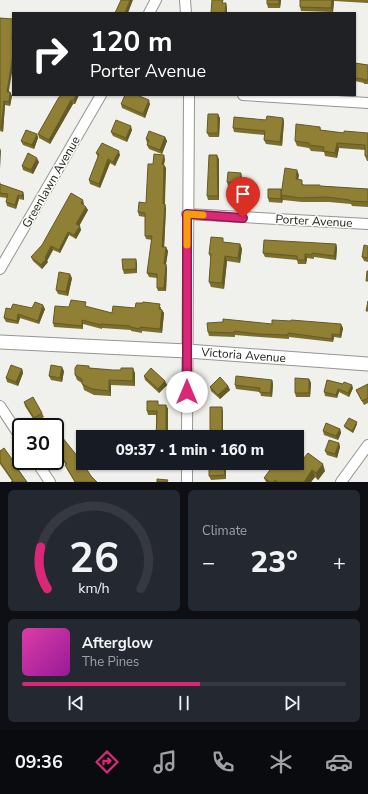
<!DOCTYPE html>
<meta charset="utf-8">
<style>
:root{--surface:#171b24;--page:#242831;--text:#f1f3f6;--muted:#9ea1a6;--line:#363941;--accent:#db2777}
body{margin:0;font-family:"Nunito Sans",sans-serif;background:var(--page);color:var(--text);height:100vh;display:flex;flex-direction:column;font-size:15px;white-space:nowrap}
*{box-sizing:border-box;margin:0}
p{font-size:13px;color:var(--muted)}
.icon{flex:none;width:22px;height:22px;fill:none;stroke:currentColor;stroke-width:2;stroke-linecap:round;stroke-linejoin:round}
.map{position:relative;height:482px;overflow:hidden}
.drawer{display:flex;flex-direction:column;gap:8px;padding:8px;background:#0d0f14;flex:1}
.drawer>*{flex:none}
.top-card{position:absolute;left:12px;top:12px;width:344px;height:84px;border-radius:0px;box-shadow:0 1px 3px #0004;background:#202124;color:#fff;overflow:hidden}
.speed{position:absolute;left:12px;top:418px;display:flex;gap:8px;font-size:20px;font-weight:700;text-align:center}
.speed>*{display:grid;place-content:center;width:52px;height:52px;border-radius:50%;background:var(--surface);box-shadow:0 1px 3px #0004;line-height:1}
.speed .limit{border:2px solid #111;border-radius:6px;background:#fff;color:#111}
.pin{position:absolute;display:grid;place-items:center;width:34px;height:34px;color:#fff;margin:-41px -17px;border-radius:50% 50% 50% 0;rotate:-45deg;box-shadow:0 0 4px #0007}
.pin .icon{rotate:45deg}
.me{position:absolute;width:44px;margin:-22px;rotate:0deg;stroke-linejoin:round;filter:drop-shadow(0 0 3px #0008)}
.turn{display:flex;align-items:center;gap:14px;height:84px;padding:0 12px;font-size:18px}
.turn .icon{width:52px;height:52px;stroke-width:2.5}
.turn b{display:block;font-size:28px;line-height:34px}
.big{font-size:30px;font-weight:800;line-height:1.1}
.drawer .tile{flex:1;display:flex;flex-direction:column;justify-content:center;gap:6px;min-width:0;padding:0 14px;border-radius:6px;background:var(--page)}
.drawer .dial{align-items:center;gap:0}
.dial svg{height:104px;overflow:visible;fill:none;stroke:var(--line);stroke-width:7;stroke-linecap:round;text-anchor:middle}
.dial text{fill:var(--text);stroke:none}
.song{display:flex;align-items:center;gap:12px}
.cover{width:48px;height:48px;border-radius:6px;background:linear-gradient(135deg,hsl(320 70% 55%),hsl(300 70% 35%))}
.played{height:4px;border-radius:2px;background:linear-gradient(90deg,var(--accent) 55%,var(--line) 55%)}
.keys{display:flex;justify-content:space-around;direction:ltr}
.heat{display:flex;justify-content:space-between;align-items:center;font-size:22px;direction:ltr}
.drawer .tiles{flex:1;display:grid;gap:8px;grid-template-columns:1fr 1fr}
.tile:last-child{grid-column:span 2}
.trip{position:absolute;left:76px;top:430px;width:228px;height:40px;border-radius:0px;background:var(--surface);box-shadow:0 1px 3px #0004;font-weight:800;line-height:40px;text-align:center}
.tab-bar{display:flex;height:64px;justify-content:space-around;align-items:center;background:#090b0e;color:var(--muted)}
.tab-bar .icon{width:28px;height:28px}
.tab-bar .current{color:var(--accent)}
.tab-bar b{font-size:18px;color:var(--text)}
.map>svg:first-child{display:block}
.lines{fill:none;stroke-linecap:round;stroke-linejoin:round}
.minor-casing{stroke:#959592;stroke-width:12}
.tertiary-casing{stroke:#959592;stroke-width:15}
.minor{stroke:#fff;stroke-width:10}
.tertiary{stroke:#fff;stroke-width:13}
.wall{fill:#7b6e2e}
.shaded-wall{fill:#645a25}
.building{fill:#8f8035;stroke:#645a25}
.route-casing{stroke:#8e194d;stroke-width:10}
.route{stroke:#db2777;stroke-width:7}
.slow{stroke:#f59e0b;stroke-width:7}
.labels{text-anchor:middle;stroke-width:3;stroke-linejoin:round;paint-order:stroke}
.street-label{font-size:12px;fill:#1c1c1b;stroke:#fefdfa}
</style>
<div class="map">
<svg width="368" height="482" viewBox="0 0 368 482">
<rect width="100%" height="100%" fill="#f0f0ed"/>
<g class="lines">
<g class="minor-casing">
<path id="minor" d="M185 0 186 13
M149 13 156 0
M243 95 368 103
M187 214 368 224
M0 269 101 95
M0 406 21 438
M187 437 189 95
M36 461 50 482
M187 463V482
M341 482 368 445"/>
</g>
<g class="tertiary-casing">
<g id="tertiary">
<path id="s1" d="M0 342 187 351 368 364"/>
</g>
</g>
<use href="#minor" class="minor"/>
<use href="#tertiary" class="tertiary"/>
</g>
<path class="wall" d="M267 0H281L280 8H268L267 4Z
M300 0H368V3L334 1 333 12 301 11 300 7Z
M0 18 9 92H10L12 96 10 106 5 105 3 132 0 131Z
M355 63 368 65V84H364V83L355 81Z
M61 95H79L75 104H73L50 144 39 138 38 134Z
M121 104H150L145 118 122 108Z
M220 118 219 137H209L207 133Z
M283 118 284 122 282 146 266 144 264 140 265 135 234 132 233 128 266 120Z
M320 127 321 130 344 133H368V161H367L365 156V150L339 148 337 158 325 156 324 152 311 151 309 148 297 146 295 141Z
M132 130 127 142 113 136 111 132Z
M37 134 38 138 34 149 23 145 21 141Z
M165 137 167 141 162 154 149 149 147 145 148 143H147L146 139Z
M96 153 120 155 115 166 110 163 100 188 90 184 89 180 98 157Z
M165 159 164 165 166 168 165 204 166 208 164 247 168 251 166 264 167 268 166 291H158L157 288V278L149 277 147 273 152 240 146 239 145 236V217L139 216 138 212 146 203 153 164Z
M219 159V200H208L207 196Z
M39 162 33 174 23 170 22 166Z
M299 175 298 180 304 185 368 189V207L352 206 351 204 329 202H302L283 200V199L282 203 269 202 268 198 281 189 282 191Z
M242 177V186L252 187 253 191 252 204 238 202 236 198 237 187 228 186 227 182Z
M0 182 1 185 23 192 24 196V200L19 199 16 209 7 206 6 202 7 198 0 197Z
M84 204 83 205 88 210 79 226 81 230 76 239 69 235 60 253 53 250 47 261 48 262 42 269 33 261 31 257Z
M225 242 240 244 242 249 240 263 227 261 224 289 211 287 209 282 211 259 209 254Z
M336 244 337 248 336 260 314 257V259L307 258 306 264H298L297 260 265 257 263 253Z
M368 246V262L364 261 362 257Z
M137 263V273L124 274 123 270Z
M72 278 68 296 58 294 56 290Z
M69 307H87L112 313 135 308 161 307V309L164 313 162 333 142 331V333L131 331V330L102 328V329L83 324V329L54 327 53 323Z
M32 308 45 309 39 324 20 318 18 324 6 322 4 318 11 309Z
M272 324 343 328 341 338 334 337 333 342 289 337V339L260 337 235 335V337L209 336 208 332Z
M90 368 135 373V386L111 385V396L94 395 84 390 82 383 77 380 75 375Z
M22 369 23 373 18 386 7 382 6 378Z
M64 371 62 382 51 380 49 376Z
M144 376 165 381 167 385 159 393 145 380Z
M309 379 311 383 310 397H296L295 393Z
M272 380 273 384 272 397 261 396 260 392 236 389 235 385Z
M327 380 353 388 349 397 339 392 337 398 325 396 324 392Z
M368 384V403L364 405 358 394 356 390Z
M228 386 230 390 220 399 211 391 210 387Z
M24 402 42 413 44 417 35 422 25 406Z
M159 405H166L168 409V437H156V415H148L147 411Z
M357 424 353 433 345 428 344 426Z
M340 429 341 433 338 440 324 435 323 431Z
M55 433 58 440 91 476 75 482 67 469 66 465 55 451Z
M339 443 340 447 337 458 327 455 325 451Z
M0 451 19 470 27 482 12 481 0 464Z
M168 463 167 470H149L147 466Z
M220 466 226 470V479L211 480 209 476Z
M296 468 325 471 318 480 315 477 311 482H266L264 478Z"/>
<path class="shaded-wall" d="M130 0H133L128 13H125Z
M279 0H281L280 8 279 4Z
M332 0H334V1L333 12 331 8Z
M226 3 227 7V13H225Z
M13 54V67L8 96 7 92Z
M10 92 12 96 10 106 9 102Z
M76 95H79L75 104 74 100Z
M71 100 73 104 50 144 49 140Z
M149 100 150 104 145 118 143 114Z
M4 101 5 105 3 132 1 128Z
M218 114 220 118 219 137 218 133Z
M283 118 284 122 282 146 280 142Z
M131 126 132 130 127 142 126 138Z
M37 134 38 138 34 149 32 145Z
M165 137 167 141 162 154 160 150Z
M337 143 339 148 337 158 335 153Z
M0 148 1 151 0 169Z
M119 151 120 155 115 166 113 162Z
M164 155 165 159 163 168 162 164Z
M217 155 219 159V200L218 196Z
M37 158 39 162 33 174 31 170Z
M108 159 110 163 100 188 99 184Z
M164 165 166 168 164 208 163 204Z
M297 170 299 175 297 184 296 179Z
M241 173 242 177V187L240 183Z
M252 187 253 191 252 204 250 200Z
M281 189 283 193 281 195 283 199 282 203 281 199Z
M23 192 24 196V200L22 196Z
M18 195 19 199 16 209 15 205Z
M83 200 84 204 82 207 81 203Z
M165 204 166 208 164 250 162 247Z
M86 207 88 210 78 228 76 224Z
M80 226 81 230 76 239 74 235Z
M68 232 69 235 60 253 59 250Z
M240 244 242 249 240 263 238 258Z
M336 244 337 248 336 260 334 256Z
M51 246 53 250 47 261 48 262 42 269 41 265Z
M166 247 168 251 166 264 167 268 166 291 164 288V264Z
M305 254 307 258 306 264 305 260Z
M225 256 227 261 224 289 222 283Z
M136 259 137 263V273L136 269Z
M70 274 72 278 68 296 66 292Z
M43 305 45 309 39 324 38 321Z
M162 310 164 313 162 333 160 329Z
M18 314 20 318 18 324 17 321Z
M82 320 83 324V329L82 326Z
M341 324 343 328 341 338 340 335Z
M332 334 334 337 333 342 332 339Z
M62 367 64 371 62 382 60 378Z
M133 368 135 373V386L133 381Z
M22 369 23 373 18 386 16 382Z
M309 379 311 383 310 397 309 393Z
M109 380 111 385V396L109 391Z
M272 380 273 384 272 397 270 393Z
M165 381 167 385 159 393 158 389Z
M352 385 353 388 349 397 348 393Z
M228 386 230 390 220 399 218 395Z
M338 389 339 392 337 398 336 395Z
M166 405 168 409V437H166Z
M222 407 223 411V436L222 432Z
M357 422V424L353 433 352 431Z
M340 429 341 433 338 440 336 436Z
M339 443 340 447 337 458 335 454Z
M166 463H168L167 470 166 466Z
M323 464 325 471 318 480 316 473Z
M224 466 226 470V479L225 475Z
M312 470 315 477 311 482H304Z"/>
<path class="building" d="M121 0H130L125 13H115Z
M212 0H223L222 3H226L225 13H211Z
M267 0H279V4H267Z
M300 0H332L331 8 300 7Z
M0 18 13 19 12 40H13V54L7 92H10L9 102 4 101 1 128H0Z
M355 63 368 65V80H363V79L355 78Z
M61 95H76L74 100H71L49 140 38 134 59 97H60Z
M125 95H137L149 100 143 114 121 104Z
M208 114H218V133H207Z
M267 116 283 118 280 142 264 140 265 131 233 128 234 117 266 120Z
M116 120 131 126 126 138 111 132Z
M296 124 320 127V130L344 133V131L368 133V156H365V145L337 143 335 153 323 151 324 147 309 145V143L295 141Z
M26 130 37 134 32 145 21 141Z
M149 131 165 137 160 150 147 145 149 140 146 139Z
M102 143 119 151 113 162 108 159 99 184 89 180 99 154 96 153Z
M28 153 37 158 31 170 22 166Z
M154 154 164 155 162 164 164 165 163 204H165L162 247H166L164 264H166L164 288H157V274L147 273 152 236H145V213L138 212 139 202 146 203 148 164H153Z
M209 155H217L218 196H207Z
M285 168 297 170 296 179 302 180V185H320V186L368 189V202L350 201V200L327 197 300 198 281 195Z
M228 172 241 173 240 183 227 182Z
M0 184 23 192 22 196 18 195 15 205 6 202 8 194 0 193Z
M238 186 252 187 250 200 236 198Z
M268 189H281V199L268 198Z
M71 193 83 200 81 203 86 207 76 224 80 226 74 235 68 232 59 250 51 246 45 258 46 259 41 265 31 257 42 245Z
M211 237 223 238V242L240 244 238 258 225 256 222 283 209 282 211 254H209Z
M264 240 336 244 334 256 312 253V255L305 254V260H297V256L263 253Z
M364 245 368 246V258L362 257Z
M122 259H136V269L123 270Z
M367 271H368V281H366Z
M59 272 70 274 66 292 56 290Z
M71 300 86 302 85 306 112 313 113 306 135 308 136 303H143V302L160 304 159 309 162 310 160 329 140 327V329L130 327V326L101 324V325L82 320V326L53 323 55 306 69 307Z
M368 301V311H366Z
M35 302 43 305 38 321 18 314 17 321 4 318 6 308 11 309 13 304 32 308Z
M223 319 272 324V320L291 321V320L341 324 340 335 332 334V339L288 333V335L258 334 234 331V333L208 332 207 323 223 322Z
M11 365 22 369 16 382 6 378Z
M51 365 62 367 60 378 49 376Z
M77 365 89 366V368L113 370H121V368H133V381L109 380V391L92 389 82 384V379L75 375V368Z
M151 368 165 381 158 389 144 376Z
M236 376 272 380 270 393 259 392 260 388 235 385Z
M220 377 228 386 218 395 210 387Z
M295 378 309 379V393H295Z
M327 380 343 384 344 382 352 385 348 393 338 389 336 395 324 392Z
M368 384V398L362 401 356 390Z
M33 397 42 413 34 418 24 402Z
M147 401H158V405H166V437H156L157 411H147Z
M210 407H222V432L226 433V437H209V432H210Z
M349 418 357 422 352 431 344 426Z
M326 423 340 429 336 436 323 431Z
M55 433 58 440 62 437 78 457H79L91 476 97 482H75L65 465 67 464 55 449Z
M329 440 339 443 335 454 325 451Z
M4 448 17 466 16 467 27 482H11L13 481 0 462V451Z
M308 453 323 464 316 473 312 470 304 482H278L275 480 274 482H270L264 478 275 463H288L296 468Z
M147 463H166V466H147Z
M209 463H219V466H224L225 475 209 476Z
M157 479 168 480 167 482H157Z"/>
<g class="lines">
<g class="route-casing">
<path id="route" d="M187 392V214L243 218"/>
</g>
<use href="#route" class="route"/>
<path class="slow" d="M187 245V214L203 215"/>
</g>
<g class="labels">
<g class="street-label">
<text transform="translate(51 182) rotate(-60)" y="4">Greenlawn Avenue</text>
<text transform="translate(314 221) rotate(3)" y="4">Porter Avenue</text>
<text dy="4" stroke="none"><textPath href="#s1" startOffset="244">Victoria Avenue</textPath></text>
</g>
</g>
</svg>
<div class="speed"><div class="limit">30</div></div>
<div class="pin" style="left:243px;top:218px;background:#d93025"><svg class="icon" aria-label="arrive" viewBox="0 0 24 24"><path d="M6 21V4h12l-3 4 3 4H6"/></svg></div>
<svg class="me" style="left:187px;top:392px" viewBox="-20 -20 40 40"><circle r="19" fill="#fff"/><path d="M0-13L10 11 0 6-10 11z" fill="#db2777"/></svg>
<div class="trip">09:37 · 1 min · 160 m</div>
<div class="top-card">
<div class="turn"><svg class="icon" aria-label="right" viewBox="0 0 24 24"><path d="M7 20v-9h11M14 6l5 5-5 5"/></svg><div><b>120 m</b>Porter Avenue</div></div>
</div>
</div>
<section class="drawer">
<div class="tiles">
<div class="tile dial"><svg viewBox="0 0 100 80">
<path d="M14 69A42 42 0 1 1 86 69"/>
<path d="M14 69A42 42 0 0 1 9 37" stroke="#db2777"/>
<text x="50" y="56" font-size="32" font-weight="700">26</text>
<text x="50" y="72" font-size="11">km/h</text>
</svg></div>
<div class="tile"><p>Climate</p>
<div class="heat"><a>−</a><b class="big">23°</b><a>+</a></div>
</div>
<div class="tile">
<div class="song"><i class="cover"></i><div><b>Afterglow</b><p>The Pines</p></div></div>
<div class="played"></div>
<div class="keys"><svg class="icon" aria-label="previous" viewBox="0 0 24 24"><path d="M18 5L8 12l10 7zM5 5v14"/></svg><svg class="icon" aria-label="pause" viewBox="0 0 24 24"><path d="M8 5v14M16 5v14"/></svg><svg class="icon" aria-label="next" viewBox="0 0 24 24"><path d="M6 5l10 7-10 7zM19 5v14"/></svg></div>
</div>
</div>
</section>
<nav class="tab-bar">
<b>09:36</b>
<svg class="icon current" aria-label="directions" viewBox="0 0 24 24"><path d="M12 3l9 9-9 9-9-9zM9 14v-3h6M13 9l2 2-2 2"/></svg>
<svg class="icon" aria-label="music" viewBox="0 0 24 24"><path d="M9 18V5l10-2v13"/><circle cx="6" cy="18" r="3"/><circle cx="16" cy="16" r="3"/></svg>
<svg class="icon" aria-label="phone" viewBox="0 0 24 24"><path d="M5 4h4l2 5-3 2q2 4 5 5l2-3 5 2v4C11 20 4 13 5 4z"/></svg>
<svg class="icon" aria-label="climate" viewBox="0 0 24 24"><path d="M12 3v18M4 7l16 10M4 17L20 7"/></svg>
<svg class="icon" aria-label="car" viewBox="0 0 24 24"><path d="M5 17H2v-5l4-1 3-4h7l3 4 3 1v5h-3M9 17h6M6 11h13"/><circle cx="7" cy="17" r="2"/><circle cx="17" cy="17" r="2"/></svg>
</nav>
